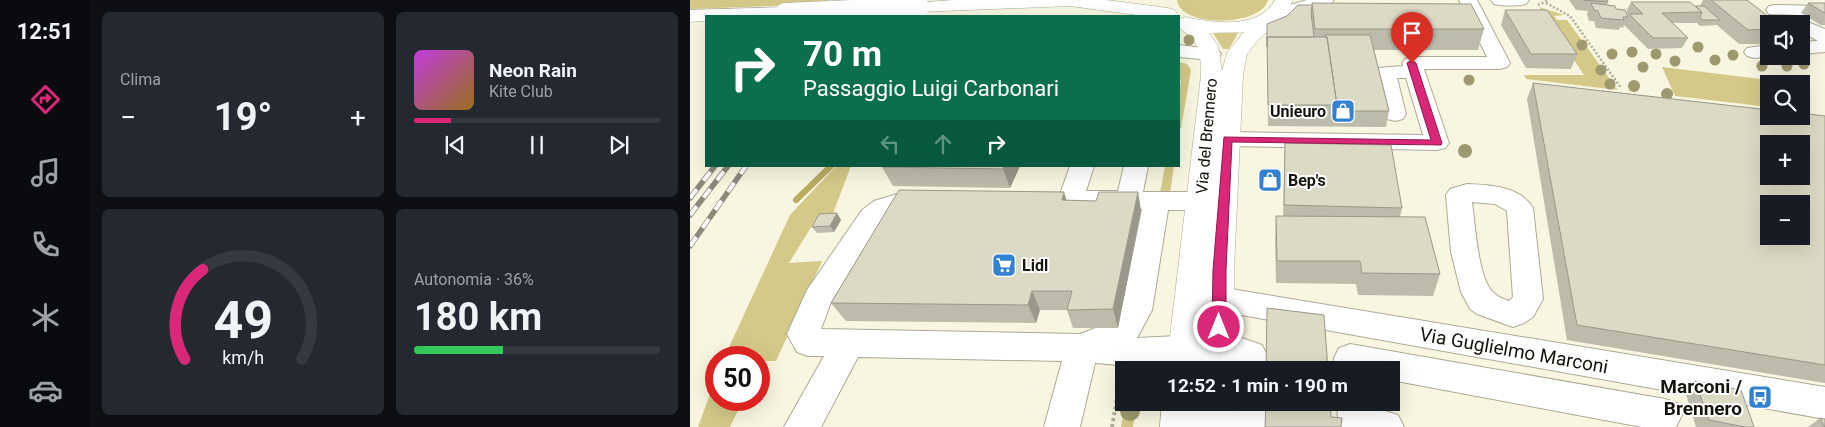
<!DOCTYPE html>
<html lang="it">
<meta charset="utf-8">
<style>
:root{--surface:#171b24;--page:#242831;--text:#f1f3f6;--muted:#9ea1a6;--line:#363941;--accent:#db2777}
body{margin:0;font-family:Roboto,sans-serif;background:var(--page);color:var(--text);height:100vh;display:flex;flex-direction:column;font-size:19px;white-space:nowrap}
*{box-sizing:border-box;margin:0}
p{font-size:16px;color:var(--muted)}
.icon{flex:none;width:28px;height:28px;fill:none;stroke:currentColor;stroke-width:2;stroke-linecap:round;stroke-linejoin:round}
.map{position:relative;flex:1;overflow:hidden}
.sheet{display:flex;flex-direction:column;gap:12px;padding:12px;background:#0d0f14;width:600px}
.sheet>*{flex:none}
.hud{position:absolute;left:15px;top:15px;width:475px;height:152px;border-radius:0px;box-shadow:0 5px 20px #0002;background:#0b6e4f;color:#fff;overflow:hidden}
.tools{position:absolute;left:1070px;top:15px;display:grid;gap:10px}
.tools a{display:grid;place-items:center;width:50px;height:50px;border-radius:0px;background:var(--surface);box-shadow:0 5px 20px #0002;font-size:25px}
.speed{position:absolute;left:15px;top:346px;display:flex;gap:10px;font-size:25px;font-weight:700;text-align:center}
.speed>*{display:grid;place-content:center;width:65px;height:65px;border-radius:50%;background:var(--surface);box-shadow:0 5px 20px #0002;line-height:1}
.speed .limit{border:8px solid #d22;background:#fff;color:#111}
.pin{position:absolute;display:grid;place-items:center;width:42px;height:42px;color:#fff;margin:-51px -21px;border-radius:50% 50% 50% 0;rotate:-45deg;box-shadow:0 0 5px #0007}
.pin .icon{rotate:45deg}
.me{position:absolute;width:55px;margin:-28px;rotate:0deg;stroke-linejoin:round;filter:drop-shadow(0 0 4px #0008)}
.turn{display:flex;align-items:center;gap:18px;height:105px;padding:0 15px;font-size:22px}
.turn .icon{width:65px;height:65px;stroke-width:2.5}
.turn b{display:block;font-size:35px;line-height:42px}
.lanes{display:flex;align-items:center;height:48px;padding:0 15px;background:#0003;justify-content:center;gap:25px;direction:ltr}
.lanes .off{opacity:.35}
.big{font-size:38px;font-weight:700;line-height:1.1}
.sheet .tile{flex:1;display:flex;flex-direction:column;justify-content:center;gap:8px;min-width:0;padding:0 18px;border-radius:8px;background:var(--page)}
.sheet .dial{align-items:center;gap:0}
.dial svg{height:130px;overflow:visible;fill:none;stroke:var(--line);stroke-width:7;stroke-linecap:round;text-anchor:middle}
.dial text{fill:var(--text);stroke:none}
.song{display:flex;align-items:center;gap:15px}
.cover{width:60px;height:60px;border-radius:8px;background:linear-gradient(135deg,hsl(290 70% 55%),hsl(40 70% 35%))}
.played{height:5px;border-radius:2px;background:linear-gradient(90deg,var(--accent) 15%,var(--line) 15%)}
.keys{display:flex;justify-content:space-around;direction:ltr}
.heat{display:flex;justify-content:space-between;align-items:center;font-size:28px;direction:ltr}
.charge{height:8px;border-radius:4px;background:linear-gradient(90deg,#34c759 36%,var(--line) 0)}
.sheet .tiles{flex:1;display:grid;gap:12px;grid-template-columns:repeat(2,1fr)}
.trip{position:absolute;left:425px;top:361px;width:285px;height:50px;border-radius:0px;background:var(--surface);box-shadow:0 5px 20px #0002;font-weight:700;line-height:50px;text-align:center}
main{display:flex;flex:1;min-height:0}
.tab-bar{display:flex;flex-direction:column;width:90px;justify-content:space-around;align-items:center;background:#090b0e;color:var(--muted)}
.tab-bar .icon{width:35px;height:35px}
.tab-bar .on{color:var(--accent)}
.tab-bar b{font-size:22px;color:var(--text)}
.map>svg:first-child{display:block}
.green{fill:#d4c988}
.lines{fill:none;stroke-linecap:round;stroke-linejoin:round}
.stream{stroke:#b8ac62;stroke-width:6}
.minor-casing{stroke:#acaa96;stroke-width:2}
.major-casing{stroke:#acaa96;stroke-width:1}
.path-far1{stroke:#b0ad9d;stroke-width:2.5;stroke-dasharray:2 2;stroke-linecap:butt}
.path{stroke:#b0ad9d;stroke-width:4;stroke-dasharray:3 3;stroke-linecap:butt}
.minor{fill:#fff;fill-rule:evenodd}
.major{fill:#fff;fill-rule:evenodd}
.rail-far1-casing{stroke:#8b897b;stroke-width:4}
.rail-casing{stroke:#8b897b;stroke-width:5.5}
.rail-far1{stroke:#fff;stroke-width:2.5;stroke-dasharray:8;stroke-linecap:butt}
.rail{stroke:#fff;stroke-width:4;stroke-dasharray:11;stroke-linecap:butt}
.major-bridge-casing{stroke:#acaa96;stroke-width:21;stroke-linecap:butt}
.major-bridge{stroke:#fff;stroke-width:20}
.tree{fill:#9f9970}
.wall{fill:#bdbba9}
.shaded-wall{fill:#9a988a}
.building{fill:#dcd9c5;stroke:#9a988a;fill-rule:evenodd}
.route{fill:#db2777;stroke:#8e194d}
.labels{text-anchor:middle;stroke-width:4;stroke-linejoin:round;paint-order:stroke}
.poi-label{font-size:16px;font-weight:bold;fill:#14130c;stroke:#fff;text-anchor:start}
.street-label{font-size:16px;fill:#14130c;stroke:#fff}
.near-street-label{font-size:19px;fill:#14130c;stroke:#fff}
.near-poi-label{font-size:19px;font-weight:bold;fill:#14130c;stroke:#fff;text-anchor:end}
</style>
<main>
<nav class="tab-bar">
<b>12:51</b>
<svg class="icon on" aria-label="directions" viewBox="0 0 24 24"><path d="M12 3l9 9-9 9-9-9zM9 14v-3h6M13 9l2 2-2 2"/></svg>
<svg class="icon" aria-label="music" viewBox="0 0 24 24"><path d="M9 18V5l10-2v13"/><circle cx="6" cy="18" r="3"/><circle cx="16" cy="16" r="3"/></svg>
<svg class="icon" aria-label="phone" viewBox="0 0 24 24"><path d="M5 4h4l2 5-3 2q2 4 5 5l2-3 5 2v4C11 20 4 13 5 4z"/></svg>
<svg class="icon" aria-label="climate" viewBox="0 0 24 24"><path d="M12 3v18M4 7l16 10M4 17L20 7"/></svg>
<svg class="icon" aria-label="car" viewBox="0 0 24 24"><path d="M5 17H2v-5l4-1 3-4h7l3 4 3 1v5h-3M9 17h6M6 11h13"/><circle cx="7" cy="17" r="2"/><circle cx="17" cy="17" r="2"/></svg>
</nav>
<section class="sheet">
<div class="tiles">
<div class="tile"><p>Clima</p>
<div class="heat"><a>−</a><b class="big">19°</b><a>+</a></div>
</div>
<div class="tile">
<div class="song"><i class="cover"></i><div><b>Neon Rain</b><p>Kite Club</p></div></div>
<div class="played"></div>
<div class="keys"><svg class="icon" aria-label="previous" viewBox="0 0 24 24"><path d="M18 5L8 12l10 7zM5 5v14"/></svg><svg class="icon" aria-label="pause" viewBox="0 0 24 24"><path d="M8 5v14M16 5v14"/></svg><svg class="icon" aria-label="next" viewBox="0 0 24 24"><path d="M6 5l10 7-10 7zM19 5v14"/></svg></div>
</div>
<div class="tile dial"><svg viewBox="0 0 100 80">
<path d="M14 69A42 42 0 1 1 86 69"/>
<path d="M14 69A42 42 0 0 1 25 14" stroke="#db2777"/>
<text x="50" y="56" font-size="32" font-weight="700">49</text>
<text x="50" y="72" font-size="11">km/h</text>
</svg></div>
<div class="tile"><p>Autonomia · 36%</p><b class="big">180 km</b><div class="charge"></div></div>
</div>
</section>
<div class="map">
<svg width="1135" height="427" viewBox="0 0 1135 427">
<rect width="100%" height="100%" fill="#f8f5e0"/>
<path class="green" d="M0 0H138L134 4 0 9Z
M487 0H578C571 27 490 28 487 0Z
M849 7 874 15 864 16 867 20H877L928 90 836 79 834 75H894Z
M523 33H548L539 49H533Z
M489 62 497 64 501 70 491 128H489V93L491 80 489 79Z
M972 67 1079 80 1082 84H1079V107L985 96Z
M146 166H161L142 216H128L99 263 132 261 86 361H71L69 365V358H34L100 215Z
M475 166H484L480 193H470Z
M26 378V400H53L40 427H8Z
M435 403H447L443 427H431Z"/>
<g class="lines">
<path class="stream" d="M106 200 141 166"/>
<g class="minor-casing">
<path id="minor" d="M617 0H644L641 4 582 21 576 20 573 16 576 12Z
M769 0H787L820 63 817 67 810 69H734L759 143 755 148 747 150 537 146 529 144 525 139 529 134 537 132 733 135 716 78H707L716 114 713 119 705 121 697 119 694 114 685 72 688 68 713 66 712 63 715 59 722 57H797Z
M801 0H839L836 4C826 6 814 6 804 4Z
M1085 5 1135 6V16L1079 14 1076 10 1079 6Z
M1111 19 1135 29V52L1111 54V42L1128 41 1111 32V24H1102L1105 20Z
M489 45 528 50 531 54 528 58 521 60 489 57Z
M1079 45V56H1081L1064 58 1057 56 1054 52 1057 48Z
M380 166H404L396 191H428L434 166H458L453 192H510L519 195 523 201 519 207 510 210H478L462 310 447 338 488 336 512 327 524 332 529 330 572 345 577 355 576 370H544V363L518 354C484 372 441 366 405 363L390 427H354L372 361 168 357 131 427H94L134 356H118L107 352 97 334 117 290 172 210 184 201 207 194 237 193 246 196 250 202 246 208 237 211 207 212 190 224 141 302 131 329 390 334 424 321 432 307 452 209H381L365 213 337 209 333 203 337 197 346 194H370Z
M777 184C800 185 830 186 843 208L853 299 843 317 834 323 823 327 787 314 780 309 771 292 761 252 756 195 760 189ZM782 202 805 204 817 211 823 297 819 301C813 299 806 296 802 291 788 277 785 223 782 202Z
M514 276 524 280 526 284 535 288 1135 387V419L529 311 506 300 499 288 504 280Z
M660 344 975 399 987 403 992 415 986 427H952L701 380V370H645L644 358 649 348Z
M543 402H577V427H541Z
M647 402H681L682 407 708 415 714 427H651L648 421Z"/>
</g>
<g class="major-casing">
<path id="major" d="M264 0H416L478 8 485 10 487 14 486 16H454L380 6 229 12 223 11 220 7 223 3Z
M585 0H603L595 15 568 40 557 54 553 75 544 270V370H476L511 76C511 52 510 42 489 28V19L495 17C523 23 569 30 585 0ZM554 32 537 53 532 71 528 46 519 33Z
M95 7 102 9 104 13 102 16H16V21L0 22V10Z
M472 402H543L542 427H470Z"/>
</g>
<path class="path-far1" d="M856 3 880 16 931 88
M848 5 859 0"/>
<path class="path" d="M422 427 431 377"/>
<use href="#minor" class="minor"/>
<use href="#major" class="major"/>
<g class="rail-far1-casing">
<path id="rail-far1" d="M135 16 146 0
M145 16 156 0
M160 16 171 0"/>
</g>
<g class="rail-casing">
<path id="rail" d="M0 198 25 166
M0 215 38 166
M0 246 56 166"/>
</g>
<use href="#rail-far1" class="rail-far1"/>
<use href="#rail" class="rail"/>
<g class="major-bridge-casing">
<path id="major-bridge" d="M95 13 229 7"/>
</g>
<use href="#major-bridge" class="major-bridge"/>
</g>
<g class="tree">
<circle cx="499" cy="40" r="5.5"/>
<circle cx="892" cy="45" r="5.5"/>
<circle cx="1008" cy="47" r="5.5"/>
<circle cx="942" cy="52" r="5.5"/>
<circle cx="922" cy="54" r="5.5"/>
<circle cx="966" cy="54" r="5.5"/>
<circle cx="1043" cy="55" r="5.5"/>
<circle cx="1025" cy="60" r="5.5"/>
<circle cx="985" cy="61" r="5.5"/>
<circle cx="1114" cy="64" r="5.5"/>
<circle cx="1072" cy="66" r="5.5"/>
<circle cx="1097" cy="66" r="5.5"/>
<circle cx="953" cy="67" r="5.5"/>
<circle cx="911" cy="70" r="5.5"/>
<circle cx="779" cy="80" r="5.5"/>
<circle cx="920" cy="84" r="5.5"/>
<circle cx="944" cy="86" r="6"/>
<circle cx="977" cy="94" r="6"/>
<circle cx="775" cy="151" r="7"/>
<circle cx="440" cy="411" r="10"/>
</g>
<path class="wall" d="M879 0H917L918 2 917 5 926 9 937 17 938 14 936 12 941 2 1006 6H1010L1013 0H1057L1079 24V44H1049L1027 25 1010 26 1007 23H983L998 38 992 48 958 49 934 25 933 28 930 27 929 30 906 28 904 21H899L897 14 898 11 886 10Z
M1118 3H1135V25H1131L1111 13Z
M608 5 794 29 788 50H684L699 111 696 127 578 126 577 24 597 16Z
M815 10 887 54 881 69 836 68 811 25Z
M843 83 1135 116V383L877 340 837 99Z
M595 143 712 208 710 217 750 274 743 296 668 295 666 284 586 283 585 239 586 216H593Z
M330 166 320 188 203 186 192 167Z
M448 192 451 211 428 328H383L377 310H350L346 323 156 321 141 303 377 200 406 201Z
M151 220 144 232 127 233 122 227Z
M1005 381 1064 427H1006L995 391Z
M1130 418 1135 427H1118Z"/>
<path class="shaded-wall" d="M314 166H330L320 188 313 169Z
M374 192 380 211 372 200Z
M448 192 451 211 428 328 423 309Z
M147 213 151 220 144 232 140 226Z
M342 291 350 310 346 323 338 305Z"/>
<path class="building" d="M893 0H917L918 2Z
M1021 0H1057L1088 24H1079V29L1058 30Z
M941 2H1000L1012 12 972 13 998 38H963L939 14H953Z
M622 3 781 4 794 29H625Z
M901 3 925 6 926 9 935 10 938 17H933L934 20 911 18 908 11 904 10Z
M1118 3H1135V13Z
M608 5H622L621 13 624 37H577V47V24L597 16Z
M1006 6H1014L1030 20H1013L1010 17 1012 12Z
M815 10H857L887 54H841Z
M635 35H680L699 111H646L647 105 637 37H635Z
M577 37H637L647 105H578Z
M843 83 1079 110V116H1111V113L1135 116V365L887 325ZM1079 144H1111V176H1079ZM1079 204H1111V236H1079Z
M595 143 701 145 712 208 594 205Z
M193 166H314L313 169 192 167Z
M209 190 374 192 372 200 406 201 409 192H448L423 309 377 310 382 291H342L338 305 141 303Z
M147 213 140 226 122 227 129 214Z
M586 216 735 217 750 274 672 273 670 261H587Z
M577 308 634 315 638 370H576Z
M1005 381 1051 390 1064 427H1055L1019 420Z
M576 402H640L641 417 652 418 651 427H575Z
M1130 418 1135 419V427Z"/>
<path class="route" d="M722 60 726 63 752 143 751 145 542 142 536 270V327L534 331 529 333 524 331 522 327 523 270 534 137 741 140 717 63Z"/>
<defs>
<g id="shop-square" transform="scale(1.25)"><rect x="-9" y="-9" width="18" height="18" rx="4" fill="#3382d2" stroke="#fff"/><path d="M-5-2.5h2.3a2.7 3.5 0 0 1 5.4 0H5L5.5 6h-11ZM-1.5-2.5h3a1.5 2.3 0 0 0-3 0Z" fill="#fff"/></g>
<g id="supermarket-square" transform="scale(1.25)"><rect x="-9" y="-9" width="18" height="18" rx="4" fill="#3382d2" stroke="#fff"/><path d="M-6-5.5h2.5l.6 2H6L4.5 2H-2.5L-4.4-4H-6ZM-1.5 3.2a1.3 1.3 0 1 0 .1 0ZM3 3.2a1.3 1.3 0 1 0 .1 0Z" fill="#fff"/></g>
<g id="bus-square" transform="scale(1.25)"><rect x="-9" y="-9" width="18" height="18" rx="4" fill="#3382d2" stroke="#fff"/><path d="M-5-6H5V4H4V6H2V4H-2V6H-4V4H-5ZM-3.5-4V0h7V-4ZM-3.5 1.2v1.5H-2V1.2ZM2 1.2v1.5H3.5V1.2Z" fill="#fff"/></g>
</defs>
<g fill-rule="evenodd">
<use href="#shop-square" x="653" y="111"/>
<use href="#shop-square" x="580" y="180"/>
<use href="#supermarket-square" x="314" y="265"/>
<use href="#bus-square" x="1070" y="397"/>
</g>
<g class="labels">
<g class="poi-label">
<text x="636" y="117" text-anchor="end">Unieuro</text>
<text x="598" y="186">Bep's</text>
<text x="332" y="271">Lidl</text>
</g>
<g class="street-label">
<text transform="translate(516 136) rotate(-85)" y="6">Via del Brennero</text>
</g>
<g class="near-street-label">
<text transform="translate(824 350) rotate(10)" y="7">Via Guglielmo Marconi</text>
</g>
<g class="near-poi-label">
<text x="1052" y="393">Marconi /<tspan x="1052" dy="22">Brennero</tspan></text>
</g>
</g>
</svg>
<div class="tools">
<a><svg class="icon" aria-label="sound" viewBox="0 0 24 24"><path d="M4 9h4l5-4v14l-5-4H4zM17 9q2 3 0 6"/></svg></a>
<a><svg class="icon" aria-label="search" viewBox="0 0 24 24"><circle cx="10" cy="10" r="6"/><path d="M15 15l6 6"/></svg></a>
<a>+</a>
<a>−</a>
</div>
<div class="speed"><div class="limit">50</div></div>
<div class="pin" style="left:722px;top:63px;background:#d93025"><svg class="icon" aria-label="arrive" viewBox="0 0 24 24"><path d="M6 21V4h12l-3 4 3 4H6"/></svg></div>
<svg class="me" style="left:529px;top:327px" viewBox="-20 -20 40 40"><circle r="17" fill="#db2777" stroke="#fff" stroke-width="3"/><path d="M0-11L8 9 0 5-8 9z" fill="#fff"/></svg>
<div class="trip">12:52 · 1 min · 190 m</div>
<div class="hud">
<div class="turn"><svg class="icon" aria-label="right" viewBox="0 0 24 24"><path d="M7 20v-9h11M14 6l5 5-5 5"/></svg><div><b>70 m</b>Passaggio Luigi Carbonari</div></div>
<div class="lanes"><svg class="icon off" aria-label="left" viewBox="0 0 24 24"><path d="M17 20v-9H6M10 6l-5 5 5 5"/></svg><svg class="icon off" aria-label="ahead" viewBox="0 0 24 24"><path d="M12 20V5M6 11l6-6 6 6"/></svg><svg class="icon" aria-label="right" viewBox="0 0 24 24"><path d="M7 20v-9h11M14 6l5 5-5 5"/></svg></div>
</div>
</div>
</main>
